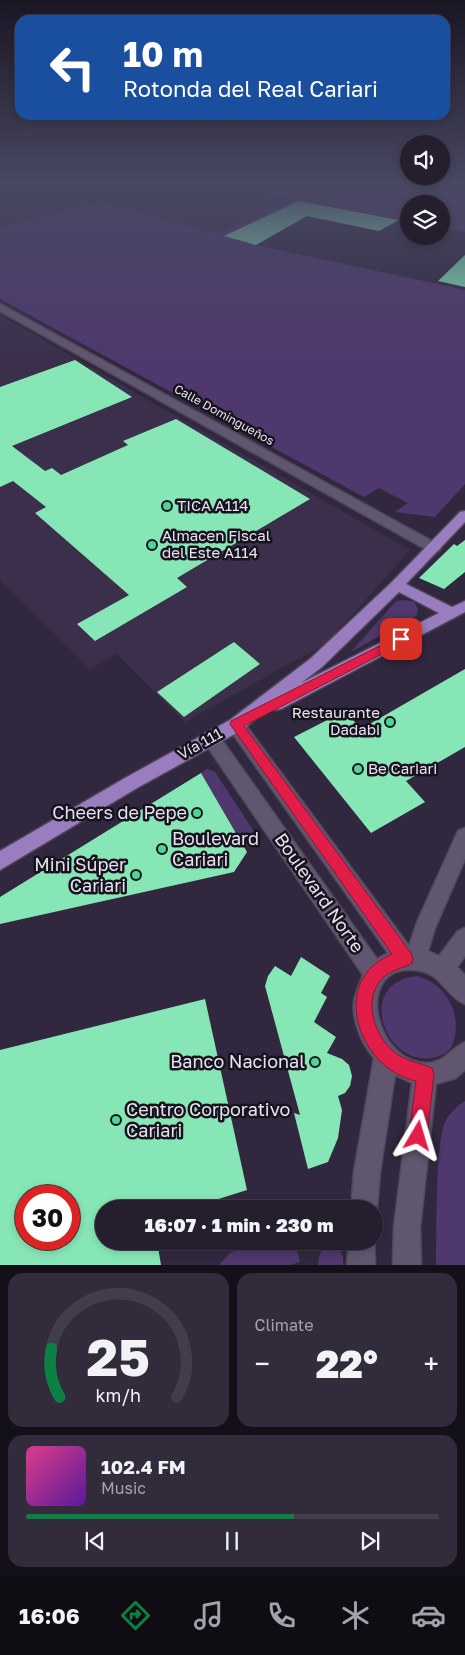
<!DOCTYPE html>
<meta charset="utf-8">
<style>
:root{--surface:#251e2f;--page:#312b3b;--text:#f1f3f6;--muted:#a3a2aa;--line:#423c4b;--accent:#0b8043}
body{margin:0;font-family:"Golos Text",sans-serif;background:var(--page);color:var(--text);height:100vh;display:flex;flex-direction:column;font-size:19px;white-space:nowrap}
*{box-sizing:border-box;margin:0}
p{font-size:16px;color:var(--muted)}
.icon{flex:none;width:28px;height:28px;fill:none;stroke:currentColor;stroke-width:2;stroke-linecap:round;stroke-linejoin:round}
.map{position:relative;height:1265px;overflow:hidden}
.sheet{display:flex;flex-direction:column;gap:8px;padding:8px;background:#14101a;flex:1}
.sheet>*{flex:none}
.hud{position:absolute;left:15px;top:15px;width:435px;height:105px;border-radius:15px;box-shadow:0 2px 8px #0003,0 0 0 1px var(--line);background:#1a4fa0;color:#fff;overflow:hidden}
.tools{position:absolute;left:400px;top:135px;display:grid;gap:10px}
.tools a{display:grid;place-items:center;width:50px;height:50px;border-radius:50%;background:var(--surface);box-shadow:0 2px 8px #0003,0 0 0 1px var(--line);font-size:25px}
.speed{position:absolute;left:15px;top:1185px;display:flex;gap:10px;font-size:25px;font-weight:700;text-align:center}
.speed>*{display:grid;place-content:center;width:65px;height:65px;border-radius:50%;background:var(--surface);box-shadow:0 2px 8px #0003,0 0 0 1px var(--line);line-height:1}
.speed .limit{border:8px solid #d22;background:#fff;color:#111}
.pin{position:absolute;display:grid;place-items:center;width:42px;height:42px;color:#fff;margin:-21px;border-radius:10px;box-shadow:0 2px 8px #0006}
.me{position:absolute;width:55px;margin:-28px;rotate:7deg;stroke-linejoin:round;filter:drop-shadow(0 0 4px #0008)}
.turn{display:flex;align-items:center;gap:18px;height:105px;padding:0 25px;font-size:22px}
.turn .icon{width:65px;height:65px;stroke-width:2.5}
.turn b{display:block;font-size:35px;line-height:42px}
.big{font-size:38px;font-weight:800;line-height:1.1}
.sheet .card{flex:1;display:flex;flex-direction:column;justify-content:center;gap:8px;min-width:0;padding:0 18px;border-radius:15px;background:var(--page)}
.sheet .dial{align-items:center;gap:0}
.dial svg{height:130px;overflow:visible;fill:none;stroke:var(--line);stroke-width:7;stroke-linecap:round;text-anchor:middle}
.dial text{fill:var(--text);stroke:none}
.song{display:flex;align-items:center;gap:15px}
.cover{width:60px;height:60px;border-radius:8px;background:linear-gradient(135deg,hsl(330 70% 55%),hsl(270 70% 35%))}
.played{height:5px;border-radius:2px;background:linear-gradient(90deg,var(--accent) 65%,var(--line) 65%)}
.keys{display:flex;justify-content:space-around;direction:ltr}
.heat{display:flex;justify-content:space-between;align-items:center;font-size:28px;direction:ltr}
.sheet .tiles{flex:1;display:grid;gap:8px;grid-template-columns:1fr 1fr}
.card:last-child{grid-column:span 2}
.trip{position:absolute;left:95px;top:1200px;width:288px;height:50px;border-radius:25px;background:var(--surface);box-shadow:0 2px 8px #0003,0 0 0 1px var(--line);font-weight:800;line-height:50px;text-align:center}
.tab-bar{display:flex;height:80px;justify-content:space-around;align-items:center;background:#0f0c13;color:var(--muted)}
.tab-bar .icon{width:35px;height:35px}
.tab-bar .selected{color:var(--accent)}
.tab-bar b{font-size:22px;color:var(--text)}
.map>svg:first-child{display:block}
.built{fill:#3b2f4c}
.green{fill:#4f386d}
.building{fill:#87e6b5;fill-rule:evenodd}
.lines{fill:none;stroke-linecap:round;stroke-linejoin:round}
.minor-casing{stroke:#4f475a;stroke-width:3}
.major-casing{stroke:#4f475a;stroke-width:3}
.minor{fill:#615670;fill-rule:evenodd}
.major{fill:#997dbf;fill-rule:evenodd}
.route{fill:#e11d48;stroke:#92132f}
.poi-dot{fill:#51d397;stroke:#17131d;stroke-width:2}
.labels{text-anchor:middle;stroke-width:5;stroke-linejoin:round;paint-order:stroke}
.far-street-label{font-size:12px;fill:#e7e2f1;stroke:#17131d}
.poi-label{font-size:15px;fill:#e7e2f1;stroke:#17131d;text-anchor:start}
.street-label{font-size:15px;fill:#e7e2f1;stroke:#17131d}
.near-poi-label{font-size:18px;fill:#e7e2f1;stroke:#17131d;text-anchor:end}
.near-street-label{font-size:18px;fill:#e7e2f1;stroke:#17131d}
</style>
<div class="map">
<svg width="465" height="1265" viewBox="0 0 465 1265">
<rect width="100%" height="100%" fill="#31283f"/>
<path class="built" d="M0 182H224L294 199 218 234 101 202 0 226Z
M0 315 410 550 327 643 185 722 117 654 90 669 0 580Z"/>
<path class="green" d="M224 182H465V232L441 228V204H409V221L299 201 225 236 256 245 465 290V484L435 517 395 512 408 503 379 488 364 497 0 299V227L101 202 218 234 294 200Z
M406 600 414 602 418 609 417 615 351 652 396 601Z
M207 769 215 772 259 839 245 847 201 773Z
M417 976C448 984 465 1018 451 1048 446 1054 439 1057 432 1058 385 1066 354 983 417 976Z
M465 1101V1265H436C437 1237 435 1139 446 1120 450 1113 458 1105 465 1101Z
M262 1241H293L297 1250 300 1262 290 1265H219L230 1253Z
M329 1245 339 1247 343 1258V1265H318C318 1256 321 1248 329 1245Z"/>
<path class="building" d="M299 201 399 220 379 231 307 216 256 245 224 236Z
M465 255V287L438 281Z
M75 360 132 397 12 446 45 471 52 468 61 475 128 445 123 441 176 419 310 499 177 578 187 587 95 641 77 624 129 595 35 513 46 507 13 481 0 487V387Z
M465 540V572L444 589 419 578 454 544 457 546Z
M234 642 260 664 184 717 157 692Z
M465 669V747L406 781 425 802 371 833 294 737 345 711 361 729Z
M201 773 247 852 234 872 0 924V897Z
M301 957 330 976 321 993 327 997 314 1022 336 1037 327 1053 342 1059 349 1065 352 1076 350 1086 345 1093 338 1096 342 1110 338 1138 328 1162 308 1169 294 1113 300 1115 265 986 268 976 275 966 291 976Z
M205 999 247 1190 187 1209H104V1241H157L161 1265H0V1050ZM26 1196H69V1239H26Z"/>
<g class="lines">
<g class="minor-casing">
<path id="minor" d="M0 304 439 545 441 548 439 551H429L0 311Z
M236 718 242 720 409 946 418 920 458 831 465 828V859L435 928 428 951 439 956 458 931 465 928V956L457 967 465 975V1004C447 997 441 974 420 971 352 958 372 1065 429 1063 444 1062 452 1048 465 1042V1070L456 1078 436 1084 420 1227 421 1265H393L394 1227 412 1083 395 1075 380 1172 377 1209 374 1217V1209H351L354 1172 374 1058C362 1044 352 1021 354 1002 355 994 360 983 363 975L205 743 202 738 205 733 211 731 217 733 377 959 388 953 230 730 228 725 230 720Z
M374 1237 375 1265H347L349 1241H374Z"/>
</g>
<g class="major-casing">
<path id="major" d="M465 511V522L406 584 452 607 465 601V612L281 709 275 710 269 708 242 730 137 788 0 870V851L125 778 230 720 310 659 392 582 460 512ZM399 592 439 613 301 683 322 667Z"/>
</g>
<use href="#minor" class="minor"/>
<use href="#major" class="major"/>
</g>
<linearGradient id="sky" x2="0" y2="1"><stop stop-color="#1b1623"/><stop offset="0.51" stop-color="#484863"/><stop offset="1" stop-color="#484863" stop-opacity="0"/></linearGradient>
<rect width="465" height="359" fill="url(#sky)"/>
<path class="route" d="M401 635 405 636 407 639 405 642 244 726 411 953 413 959 411 964C400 969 388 971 380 981 364 1001 374 1035 393 1051 404 1061 418 1062 432 1068L434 1074 427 1136 425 1143 418 1146 412 1143 409 1136 416 1081C358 1069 328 980 392 954L230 724 231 721Z"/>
<g class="poi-dot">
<circle cx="167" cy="506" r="5"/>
<circle cx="152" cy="545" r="5"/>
<circle cx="390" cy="722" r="5"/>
<circle cx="358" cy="769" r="5"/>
<circle cx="197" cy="813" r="5"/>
<circle cx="162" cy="849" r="5"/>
<circle cx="136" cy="875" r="5"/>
<circle cx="315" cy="1062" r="5"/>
<circle cx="116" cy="1120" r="5"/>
</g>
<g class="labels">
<g class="far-street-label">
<text transform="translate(224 415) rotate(29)" y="4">Calle Domingueños</text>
</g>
<g class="poi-label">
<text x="177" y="511">TICA A114</text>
<text x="162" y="541">Almacen Fiscal<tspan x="162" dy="17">del Este A114</tspan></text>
<text x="380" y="718" text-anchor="end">Restaurante<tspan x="380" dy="17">Dadabi</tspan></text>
<text x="368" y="774">Be Cariari</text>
</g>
<g class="street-label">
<text transform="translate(200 744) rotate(-29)" y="5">Vía 111</text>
</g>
<g class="near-poi-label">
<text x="187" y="819">Cheers de Pepe</text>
<text x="172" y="845" text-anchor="start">Boulevard<tspan x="172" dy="21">Cariari</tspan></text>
<text x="126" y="871">Mini Súper<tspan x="126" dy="21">Cariari</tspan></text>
<text x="305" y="1068">Banco Nacional</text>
<text x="126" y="1116" text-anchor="start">Centro Corporativo<tspan x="126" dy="21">Cariari</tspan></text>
</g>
<g class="near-street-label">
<text transform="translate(319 893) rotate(55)" y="6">Boulevard Norte</text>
</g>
</g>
</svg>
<div class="tools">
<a><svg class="icon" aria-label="sound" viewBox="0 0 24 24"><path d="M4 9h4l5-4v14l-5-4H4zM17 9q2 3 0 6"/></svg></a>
<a><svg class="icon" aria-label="layers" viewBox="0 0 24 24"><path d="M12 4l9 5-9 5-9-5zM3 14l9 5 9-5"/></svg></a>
</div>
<div class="speed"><div class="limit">30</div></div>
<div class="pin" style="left:401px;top:639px;background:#d93025"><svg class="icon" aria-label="arrive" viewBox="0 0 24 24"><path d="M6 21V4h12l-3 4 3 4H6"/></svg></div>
<svg class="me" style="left:418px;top:1136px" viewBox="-20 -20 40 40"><path d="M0-17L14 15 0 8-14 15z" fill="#e11d48" stroke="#fff" stroke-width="4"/></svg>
<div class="trip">16:07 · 1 min · 230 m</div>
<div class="hud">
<div class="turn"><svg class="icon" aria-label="left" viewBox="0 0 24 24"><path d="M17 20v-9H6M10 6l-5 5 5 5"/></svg><div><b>10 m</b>Rotonda del Real Cariari</div></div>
</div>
</div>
<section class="sheet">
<div class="tiles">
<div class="card dial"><svg viewBox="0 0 100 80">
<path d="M14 69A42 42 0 1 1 86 69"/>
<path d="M14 69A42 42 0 0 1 9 39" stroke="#0b8043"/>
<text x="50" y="56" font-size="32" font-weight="700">25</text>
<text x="50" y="72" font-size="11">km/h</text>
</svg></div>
<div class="card"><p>Climate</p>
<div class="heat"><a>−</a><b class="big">22°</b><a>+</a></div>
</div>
<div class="card">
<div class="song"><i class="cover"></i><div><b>102.4 FM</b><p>Music</p></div></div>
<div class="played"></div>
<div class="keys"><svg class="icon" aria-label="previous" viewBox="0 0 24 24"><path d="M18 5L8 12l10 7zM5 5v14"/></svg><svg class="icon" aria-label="pause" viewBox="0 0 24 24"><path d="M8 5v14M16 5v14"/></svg><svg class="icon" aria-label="next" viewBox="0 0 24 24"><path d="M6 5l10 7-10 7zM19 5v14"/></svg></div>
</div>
</div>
</section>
<nav class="tab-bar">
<b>16:06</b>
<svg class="icon selected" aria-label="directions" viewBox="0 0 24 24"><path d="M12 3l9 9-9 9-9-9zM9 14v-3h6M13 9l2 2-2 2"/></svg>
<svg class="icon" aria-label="music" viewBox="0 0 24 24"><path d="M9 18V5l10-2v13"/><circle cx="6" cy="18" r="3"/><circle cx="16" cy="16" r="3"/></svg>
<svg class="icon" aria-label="phone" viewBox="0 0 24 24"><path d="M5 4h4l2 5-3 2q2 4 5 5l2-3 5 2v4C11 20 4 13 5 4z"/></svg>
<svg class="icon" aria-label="climate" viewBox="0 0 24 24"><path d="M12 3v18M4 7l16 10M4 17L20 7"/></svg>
<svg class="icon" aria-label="car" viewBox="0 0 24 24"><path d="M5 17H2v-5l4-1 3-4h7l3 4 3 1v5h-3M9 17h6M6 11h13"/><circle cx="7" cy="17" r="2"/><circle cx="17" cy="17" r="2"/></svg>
</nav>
